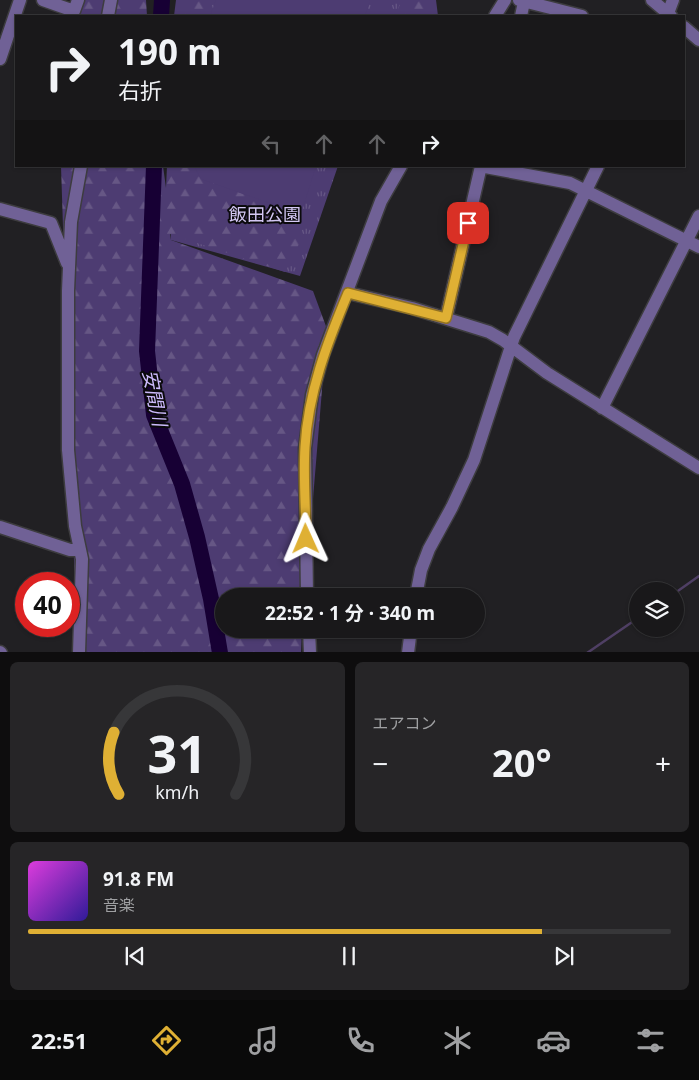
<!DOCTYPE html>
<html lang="ja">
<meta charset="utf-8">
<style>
:root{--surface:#19181a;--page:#262527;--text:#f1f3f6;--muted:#9fa0a2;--line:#373739;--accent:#dfb034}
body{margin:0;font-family:"Noto Sans","Noto Sans JP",sans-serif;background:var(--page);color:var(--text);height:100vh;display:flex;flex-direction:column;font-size:19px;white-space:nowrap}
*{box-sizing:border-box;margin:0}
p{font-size:16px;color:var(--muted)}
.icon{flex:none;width:28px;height:28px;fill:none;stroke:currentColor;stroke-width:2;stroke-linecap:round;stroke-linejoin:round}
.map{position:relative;height:652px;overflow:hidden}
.sheet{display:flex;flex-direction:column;gap:10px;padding:10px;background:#0e0d0e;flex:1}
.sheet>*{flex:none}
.banner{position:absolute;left:15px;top:15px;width:670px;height:152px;border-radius:0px;box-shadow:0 1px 4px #0004,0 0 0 1px var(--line);background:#19181a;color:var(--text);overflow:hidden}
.buttons{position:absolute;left:629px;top:582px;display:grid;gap:10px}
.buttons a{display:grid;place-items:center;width:55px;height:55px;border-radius:50%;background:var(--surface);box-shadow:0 1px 4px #0004,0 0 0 1px var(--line);font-size:25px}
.speed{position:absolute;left:15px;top:572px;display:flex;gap:10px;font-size:25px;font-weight:700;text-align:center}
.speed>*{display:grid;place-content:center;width:65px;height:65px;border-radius:50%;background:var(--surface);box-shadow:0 1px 4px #0004,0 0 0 1px var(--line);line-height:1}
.speed .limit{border:8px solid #d22;background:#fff;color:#111}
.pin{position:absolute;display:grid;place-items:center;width:42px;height:42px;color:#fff;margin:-21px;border-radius:10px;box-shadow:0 2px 8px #0006}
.me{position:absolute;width:55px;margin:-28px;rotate:359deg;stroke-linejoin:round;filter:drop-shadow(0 0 4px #0008)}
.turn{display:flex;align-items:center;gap:18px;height:105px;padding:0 20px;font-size:22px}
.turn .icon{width:65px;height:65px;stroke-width:2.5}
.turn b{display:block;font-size:35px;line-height:42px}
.lanes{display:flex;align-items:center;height:48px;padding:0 20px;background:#0003;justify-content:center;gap:25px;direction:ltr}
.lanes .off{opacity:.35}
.big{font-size:38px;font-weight:700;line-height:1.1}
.sheet .tile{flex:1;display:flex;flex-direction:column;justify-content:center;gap:8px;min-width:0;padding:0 18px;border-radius:8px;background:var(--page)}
.sheet .dial{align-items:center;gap:0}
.dial svg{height:130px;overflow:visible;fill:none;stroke:var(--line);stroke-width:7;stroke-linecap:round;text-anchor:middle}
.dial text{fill:var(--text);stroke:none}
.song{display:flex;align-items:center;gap:15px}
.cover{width:60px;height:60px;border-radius:8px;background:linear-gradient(135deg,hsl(300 70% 55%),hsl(250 70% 35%))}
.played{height:5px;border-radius:2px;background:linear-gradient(90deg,var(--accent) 80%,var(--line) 80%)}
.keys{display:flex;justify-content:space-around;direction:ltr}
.heat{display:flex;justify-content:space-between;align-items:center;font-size:28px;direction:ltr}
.sheet .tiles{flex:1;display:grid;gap:10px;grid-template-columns:1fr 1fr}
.tile:last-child{grid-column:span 2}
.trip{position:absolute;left:215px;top:588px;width:270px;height:50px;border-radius:25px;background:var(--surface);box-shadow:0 1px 4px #0004,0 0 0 1px var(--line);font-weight:700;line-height:50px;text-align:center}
.dock{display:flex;height:80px;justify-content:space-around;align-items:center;background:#0a0a0a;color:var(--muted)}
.dock .icon{width:35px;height:35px}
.dock .active{color:var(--accent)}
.dock b{font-size:22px;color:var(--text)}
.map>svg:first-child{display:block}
.grass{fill:url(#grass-tufts)}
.forest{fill:url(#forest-firs)}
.pitch{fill:#4d3c72}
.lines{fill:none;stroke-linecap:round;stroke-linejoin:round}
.stream{stroke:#4f3f64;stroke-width:2.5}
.river{stroke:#170034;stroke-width:16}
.minor-casing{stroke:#3d3c3f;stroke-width:15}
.minor{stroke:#706196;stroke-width:12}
.route-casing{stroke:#917222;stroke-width:12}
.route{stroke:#dfb034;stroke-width:9}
.labels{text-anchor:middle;stroke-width:4;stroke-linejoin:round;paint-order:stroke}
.park-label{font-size:18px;fill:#d3c7f3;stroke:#0b0a0c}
.water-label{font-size:19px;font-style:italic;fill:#ccbafb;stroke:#0b0a0c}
</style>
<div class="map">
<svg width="699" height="653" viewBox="0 0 699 653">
<defs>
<pattern id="grass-tufts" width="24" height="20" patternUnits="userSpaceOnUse" patternTransform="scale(1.25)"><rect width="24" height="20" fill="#4d3c72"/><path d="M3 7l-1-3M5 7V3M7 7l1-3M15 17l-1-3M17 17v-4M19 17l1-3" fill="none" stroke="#665785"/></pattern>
<pattern id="forest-firs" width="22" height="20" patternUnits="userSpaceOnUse" patternTransform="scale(1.25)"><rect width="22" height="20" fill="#4d3c72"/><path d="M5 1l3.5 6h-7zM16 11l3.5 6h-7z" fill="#665785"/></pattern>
</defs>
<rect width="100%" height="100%" fill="#212023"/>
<path class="grass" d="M176 0H408L401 16H174Z
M169 166H338L300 276 171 240Z"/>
<path class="forest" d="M80 0H146L147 16H75Z
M178 0H214L206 16H177Z
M402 0H436L438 16H395Z
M61 166H163L166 188 167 166H194L201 179 251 197 289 222 301 240 285 272 170 234 171 240 313 291 327 329 305 596H224V629H302L301 652H77Z"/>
<path class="pitch" d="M216 0H370L365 16H210Z
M194 166H316L301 214 201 179Z"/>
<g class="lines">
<path class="stream" d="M675 593 699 576
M587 653 638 618"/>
<path class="river" d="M161 16 162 0
M154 166 147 351 154 415 182 484 197 537 211 599 220 653"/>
<g class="minor-casing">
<path id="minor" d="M43 0 74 11 78 0
M519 0 582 16
M652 0 671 16
M108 16 111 0
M495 16 505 0
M521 16 524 2
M667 16 673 0
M684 27 699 40
M0 59 20 0
M480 166 570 183 699 247
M0 209 51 223 67 263
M348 293 412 308 489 332 503 340 547 373 699 468
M446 318 481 166
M602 408 699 216
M0 527 70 550H80
M307 596 305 448 312 395 323 355 381 201 401 166
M416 596 421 570 429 549 452 507 474 460 514 337 598 166
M309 629 310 653
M0 652 1 653
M79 653 82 559 75 526 68 450V291L71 222 81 166
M408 653 411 629"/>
</g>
<use href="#minor" class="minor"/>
</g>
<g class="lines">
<g class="route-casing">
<path id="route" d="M306 539C306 509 303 478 305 447 308 393 327 343 348 293L446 318 468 223"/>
</g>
<use href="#route" class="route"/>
</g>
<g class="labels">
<g class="park-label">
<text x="265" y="221">飯田公園</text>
</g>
<g class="water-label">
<text transform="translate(155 398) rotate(79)" y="7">安間川</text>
</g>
</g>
</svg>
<div class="buttons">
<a><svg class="icon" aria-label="layers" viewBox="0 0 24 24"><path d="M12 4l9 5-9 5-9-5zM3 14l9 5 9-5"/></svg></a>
</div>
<div class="speed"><div class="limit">40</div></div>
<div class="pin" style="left:468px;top:223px;background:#d93025"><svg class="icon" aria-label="arrive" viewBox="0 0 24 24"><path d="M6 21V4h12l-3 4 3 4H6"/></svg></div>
<svg class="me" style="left:306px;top:539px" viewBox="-20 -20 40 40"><path d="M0-17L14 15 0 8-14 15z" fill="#dfb034" stroke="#fff" stroke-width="4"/></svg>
<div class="trip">22:52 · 1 分 · 340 m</div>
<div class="banner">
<div class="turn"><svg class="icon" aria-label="right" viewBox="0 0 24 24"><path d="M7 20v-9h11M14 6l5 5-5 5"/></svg><div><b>190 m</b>右折</div></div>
<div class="lanes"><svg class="icon off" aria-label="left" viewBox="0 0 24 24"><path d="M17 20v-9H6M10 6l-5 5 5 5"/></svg><svg class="icon off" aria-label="ahead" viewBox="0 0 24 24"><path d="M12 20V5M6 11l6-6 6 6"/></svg><svg class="icon off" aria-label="ahead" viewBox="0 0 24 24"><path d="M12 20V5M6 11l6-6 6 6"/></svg><svg class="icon" aria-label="right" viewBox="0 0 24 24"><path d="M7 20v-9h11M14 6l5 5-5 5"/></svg></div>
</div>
</div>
<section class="sheet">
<div class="tiles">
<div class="tile dial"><svg viewBox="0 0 100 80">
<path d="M14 69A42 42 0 1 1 86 69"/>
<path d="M14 69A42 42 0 0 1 11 31" stroke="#dfb034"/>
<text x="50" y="56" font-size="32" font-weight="700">31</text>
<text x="50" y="72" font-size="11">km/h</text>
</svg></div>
<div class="tile"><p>エアコン</p>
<div class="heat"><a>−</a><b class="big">20°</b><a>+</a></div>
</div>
<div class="tile">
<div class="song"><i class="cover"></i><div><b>91.8 FM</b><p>音楽</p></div></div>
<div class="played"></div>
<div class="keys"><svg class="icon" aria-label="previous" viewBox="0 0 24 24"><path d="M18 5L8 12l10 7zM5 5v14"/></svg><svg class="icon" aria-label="pause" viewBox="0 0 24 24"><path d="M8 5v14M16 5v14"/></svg><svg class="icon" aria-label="next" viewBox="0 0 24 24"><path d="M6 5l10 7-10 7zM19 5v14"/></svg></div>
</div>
</div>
</section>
<nav class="dock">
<b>22:51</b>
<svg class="icon active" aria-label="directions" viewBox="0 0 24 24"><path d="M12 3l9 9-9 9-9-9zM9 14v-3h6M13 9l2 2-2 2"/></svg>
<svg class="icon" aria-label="music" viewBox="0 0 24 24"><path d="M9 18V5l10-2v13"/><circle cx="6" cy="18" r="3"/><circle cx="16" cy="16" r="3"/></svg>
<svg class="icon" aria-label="phone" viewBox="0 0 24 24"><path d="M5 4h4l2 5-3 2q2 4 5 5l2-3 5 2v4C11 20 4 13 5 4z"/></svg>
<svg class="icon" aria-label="climate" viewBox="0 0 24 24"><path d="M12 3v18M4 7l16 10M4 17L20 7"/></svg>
<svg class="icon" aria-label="car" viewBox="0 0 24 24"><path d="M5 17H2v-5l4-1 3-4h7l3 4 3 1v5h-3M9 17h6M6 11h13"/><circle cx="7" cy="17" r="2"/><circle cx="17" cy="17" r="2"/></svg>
<svg class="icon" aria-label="filters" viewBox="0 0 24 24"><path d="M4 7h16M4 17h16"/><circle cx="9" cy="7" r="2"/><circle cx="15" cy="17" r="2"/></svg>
</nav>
